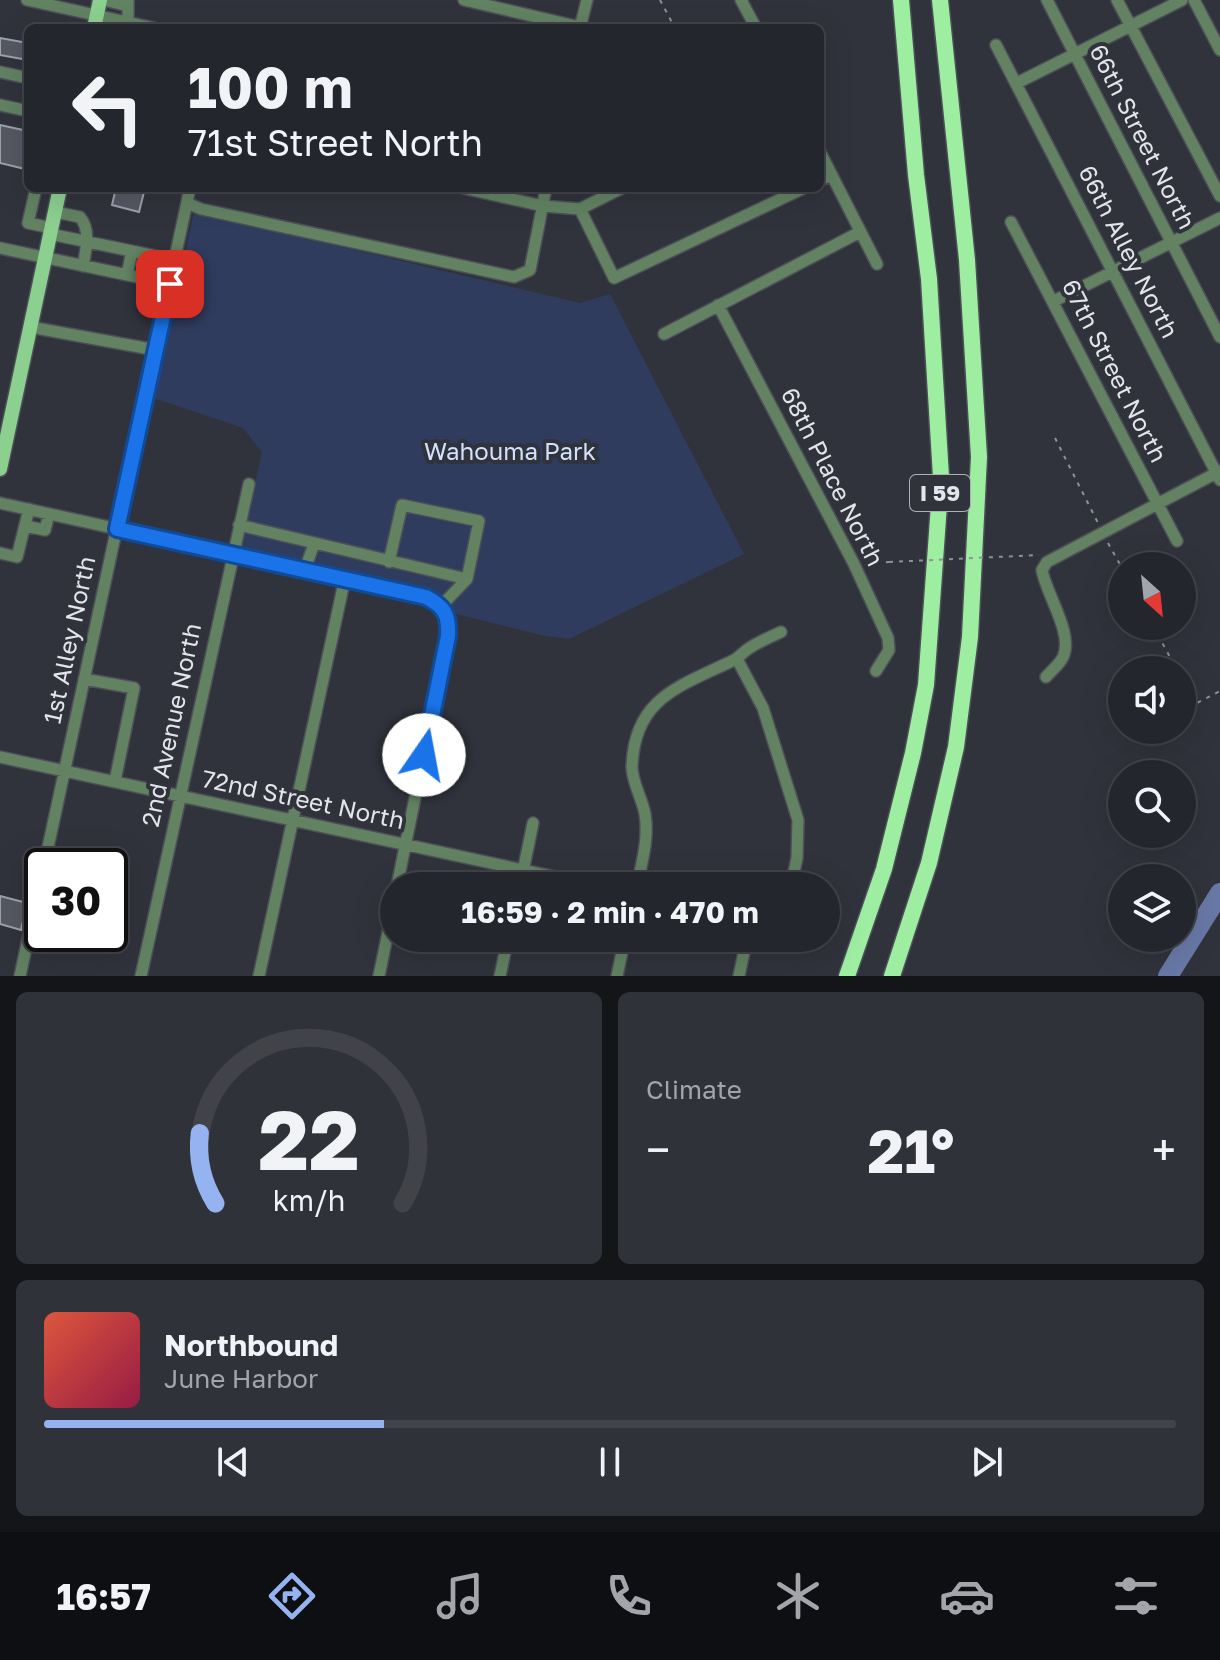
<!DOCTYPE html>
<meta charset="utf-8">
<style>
:root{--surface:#24262d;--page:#303239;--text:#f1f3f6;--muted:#a3a5aa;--line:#414349;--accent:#95b2f1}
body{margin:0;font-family:"Golos Text",sans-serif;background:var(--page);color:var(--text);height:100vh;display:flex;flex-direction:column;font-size:30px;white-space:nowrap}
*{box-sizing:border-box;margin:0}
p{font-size:26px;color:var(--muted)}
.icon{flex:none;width:44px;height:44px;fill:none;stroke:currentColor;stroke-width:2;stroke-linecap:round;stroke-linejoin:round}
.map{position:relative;height:976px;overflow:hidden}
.drawer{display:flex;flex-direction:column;gap:16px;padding:16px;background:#141519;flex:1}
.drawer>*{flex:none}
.banner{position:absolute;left:24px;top:24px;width:800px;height:168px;border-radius:12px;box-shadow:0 8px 32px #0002,0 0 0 2px var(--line);background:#24262d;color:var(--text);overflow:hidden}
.needle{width:52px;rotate:153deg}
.buttons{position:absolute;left:1108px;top:552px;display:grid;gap:16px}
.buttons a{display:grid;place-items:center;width:88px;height:88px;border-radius:50%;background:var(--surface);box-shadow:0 8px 32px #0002,0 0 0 2px var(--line);font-size:40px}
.speed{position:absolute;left:24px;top:848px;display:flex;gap:16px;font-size:40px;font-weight:700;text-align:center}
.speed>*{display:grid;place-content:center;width:104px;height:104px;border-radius:50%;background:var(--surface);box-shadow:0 8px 32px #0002,0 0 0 2px var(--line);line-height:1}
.speed .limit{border:4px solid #111;border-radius:12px;background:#fff;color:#111}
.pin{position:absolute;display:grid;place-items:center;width:68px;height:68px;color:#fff;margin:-34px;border-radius:16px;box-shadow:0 4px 12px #0006}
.me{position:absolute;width:88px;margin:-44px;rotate:12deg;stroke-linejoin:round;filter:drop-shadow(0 0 6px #0008)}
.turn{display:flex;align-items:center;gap:28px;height:168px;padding:0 32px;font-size:36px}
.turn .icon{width:104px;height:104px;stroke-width:2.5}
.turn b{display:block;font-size:56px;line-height:68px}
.big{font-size:60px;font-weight:700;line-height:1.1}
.drawer .tile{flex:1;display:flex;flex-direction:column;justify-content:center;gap:12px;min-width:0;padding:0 28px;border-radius:12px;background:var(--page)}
.drawer .dial{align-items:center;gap:0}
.dial svg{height:208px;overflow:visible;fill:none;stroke:var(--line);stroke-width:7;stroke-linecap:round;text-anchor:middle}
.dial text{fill:var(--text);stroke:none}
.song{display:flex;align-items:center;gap:24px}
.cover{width:96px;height:96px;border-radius:12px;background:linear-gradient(135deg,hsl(10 70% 55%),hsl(340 70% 35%))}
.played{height:8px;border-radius:4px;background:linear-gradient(90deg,var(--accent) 30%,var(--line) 30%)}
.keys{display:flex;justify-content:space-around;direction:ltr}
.heat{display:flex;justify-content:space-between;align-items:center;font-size:44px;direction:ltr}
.drawer .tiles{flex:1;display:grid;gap:16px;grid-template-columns:1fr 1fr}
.tile:last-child{grid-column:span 2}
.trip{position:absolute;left:380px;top:872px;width:460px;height:80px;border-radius:40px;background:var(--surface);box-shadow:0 8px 32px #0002,0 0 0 2px var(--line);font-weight:700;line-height:80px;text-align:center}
.dock{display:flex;height:128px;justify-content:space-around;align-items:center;background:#0e0f12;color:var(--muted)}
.dock .icon{width:56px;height:56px}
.dock .on{color:var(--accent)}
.dock b{font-size:36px;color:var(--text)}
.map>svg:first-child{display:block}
.green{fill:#303c5e}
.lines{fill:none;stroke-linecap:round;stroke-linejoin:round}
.river{stroke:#6979a7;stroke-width:20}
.building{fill:#555862;stroke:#9da1ac;stroke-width:2}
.minor-casing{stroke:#4d4f58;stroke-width:14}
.major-casing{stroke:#4d4f58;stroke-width:17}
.highway-casing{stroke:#4d4f58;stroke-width:19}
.path{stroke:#8f9198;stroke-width:2;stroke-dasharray:4 6;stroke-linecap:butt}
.minor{stroke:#628262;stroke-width:11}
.major{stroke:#8cd08f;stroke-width:14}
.highway{stroke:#9deea0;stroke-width:16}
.path-bridge{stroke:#8f9198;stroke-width:2;stroke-dasharray:4 6;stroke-linecap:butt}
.route-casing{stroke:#114b97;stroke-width:20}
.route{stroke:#1a73e8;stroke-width:14}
.labels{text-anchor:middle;stroke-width:8;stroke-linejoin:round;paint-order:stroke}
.shield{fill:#30333c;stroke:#adb0b6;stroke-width:2}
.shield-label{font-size:22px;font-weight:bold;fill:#e3e5ea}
.street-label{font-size:24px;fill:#e3e5ea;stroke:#30333c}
.park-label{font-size:24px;fill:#d4dffc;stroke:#30333c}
</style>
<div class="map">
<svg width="1220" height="976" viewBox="0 0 1220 976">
<rect width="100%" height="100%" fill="#30333c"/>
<path class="green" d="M194 212 580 303 610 294 744 554 569 639 545 636 456 614 440 598 429 591 240 549 262 452 243 428 154 398Z"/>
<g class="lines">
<path class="river" d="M1168 976 1220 893"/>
</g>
<path class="building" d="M0 38 28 43V60L0 55Z
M0 125 28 131 25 169 0 163Z
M116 188H145L139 212 112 205Z
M0 896 27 903 21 930 0 924Z"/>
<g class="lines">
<g class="minor-casing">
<path id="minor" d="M27 0 154 28
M104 0 128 6
M128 0V27
M464 0 580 27
M741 0 756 28
M1047 0 1220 337
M1117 0 1220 196
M1194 0 1220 50
M580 28 587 0
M996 45 1220 480
M0 72 28 78
M1017 83 1182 0
M0 105 28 111
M820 152 877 264
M820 180 832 175
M36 188 28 223 52 228
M463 188 543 206 580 209 622 188
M187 203 201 209 514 277 530 270 546 188
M580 209 614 278 804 188
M55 212 80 217C91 230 86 249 83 266
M1011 222 1177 541
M50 234 175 260
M0 248 170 284
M127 275 132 251
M1054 301 1220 218
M718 305 854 564 888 638 889 650 876 671
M30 327 156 350
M664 334 860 232
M0 503 426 597C444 607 449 615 448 636L397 886
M239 525 467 579 479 521 402 505 389 562
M25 526 45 530 49 514
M0 553 17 557 29 509
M305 569 314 544
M442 605 467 579
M737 659 763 708 798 820 797 858 791 886
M1046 677C1051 671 1060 664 1063 657 1074 634 1046 594 1042 570L1047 562 1220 471
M84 679 134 688 115 781
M0 757 597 886
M44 866 190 188
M520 886 533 823
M637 886C642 862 649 838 645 814 642 798 632 782 632 767 634 697 681 686 734 660 740 657 743 652 748 649 758 642 770 637 781 632
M20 976 42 874
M141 976 249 484
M259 976 345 578
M379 976 394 903
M500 976 508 938
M617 976 625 938
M739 976 747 938"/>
</g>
<g class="major-casing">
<path id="major" d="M94 28 100 0
M0 469 60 188"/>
</g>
<g class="highway-casing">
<path id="highway" d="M847 976 884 869 913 753 926 685 941 477 929 279 916 175 901 0
M892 976 929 863 956 747 970 637 979 457 967 260 940 0"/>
</g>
<path class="path" d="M660 0 675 28
M1055 438 1098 523
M1108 543 1122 568
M866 564 889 562
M1153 626 1177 670
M1182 680 1195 704 1220 691"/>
<use href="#minor" class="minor"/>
<use href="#major" class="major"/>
<use href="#highway" class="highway"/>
<path class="path-bridge" d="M889 562 1039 555"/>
</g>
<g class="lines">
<g class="route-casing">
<path id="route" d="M170 284 117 529 426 597C445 607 449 615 448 636L424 755"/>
</g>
<use href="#route" class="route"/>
</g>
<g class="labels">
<rect class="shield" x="910" y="475" width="60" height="36" rx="6"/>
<g class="shield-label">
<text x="940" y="501">I 59</text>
</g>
<g class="street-label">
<text transform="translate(1142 137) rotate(63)" y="8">66th Street North</text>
<text transform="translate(1128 252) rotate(63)" y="8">66th Alley North</text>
<text transform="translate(1114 371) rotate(63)" y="8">67th Street North</text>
<text transform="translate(832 477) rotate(63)" y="8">68th Place North</text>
<text transform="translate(70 640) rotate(-78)" y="8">1st Alley North</text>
<text transform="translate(172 725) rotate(-78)" y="8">2nd Avenue North</text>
<text transform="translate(303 800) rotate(12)" y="8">72nd Street North</text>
</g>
<g class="park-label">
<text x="510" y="460">Wahouma Park</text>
</g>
</g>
</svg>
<div class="buttons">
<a><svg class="needle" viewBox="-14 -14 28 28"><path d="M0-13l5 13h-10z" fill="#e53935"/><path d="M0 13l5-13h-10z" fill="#a3a5aa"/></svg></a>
<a><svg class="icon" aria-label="sound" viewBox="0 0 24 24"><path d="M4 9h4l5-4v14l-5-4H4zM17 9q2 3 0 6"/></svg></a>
<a><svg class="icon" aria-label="search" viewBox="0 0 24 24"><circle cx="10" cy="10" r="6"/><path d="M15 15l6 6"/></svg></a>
<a><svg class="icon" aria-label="layers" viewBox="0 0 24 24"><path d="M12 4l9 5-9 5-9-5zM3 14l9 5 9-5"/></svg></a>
</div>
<div class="speed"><div class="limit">30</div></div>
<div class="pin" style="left:170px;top:284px;background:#d93025"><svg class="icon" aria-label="arrive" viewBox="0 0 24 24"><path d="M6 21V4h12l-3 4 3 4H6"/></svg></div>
<svg class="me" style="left:424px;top:755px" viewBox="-20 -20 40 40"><circle r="19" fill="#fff"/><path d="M0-13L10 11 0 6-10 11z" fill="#1a73e8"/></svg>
<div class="trip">16:59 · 2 min · 470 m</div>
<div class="banner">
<div class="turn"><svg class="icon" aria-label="left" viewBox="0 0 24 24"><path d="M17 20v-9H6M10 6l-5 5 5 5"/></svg><div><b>100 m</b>71st Street North</div></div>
</div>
</div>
<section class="drawer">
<div class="tiles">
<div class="tile dial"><svg viewBox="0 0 100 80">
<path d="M14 69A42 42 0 1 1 86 69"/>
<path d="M14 69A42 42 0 0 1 8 42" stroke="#95b2f1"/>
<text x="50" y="56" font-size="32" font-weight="700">22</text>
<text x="50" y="72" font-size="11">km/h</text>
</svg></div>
<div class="tile"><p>Climate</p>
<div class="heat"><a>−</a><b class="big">21°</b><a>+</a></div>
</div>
<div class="tile">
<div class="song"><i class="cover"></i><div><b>Northbound</b><p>June Harbor</p></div></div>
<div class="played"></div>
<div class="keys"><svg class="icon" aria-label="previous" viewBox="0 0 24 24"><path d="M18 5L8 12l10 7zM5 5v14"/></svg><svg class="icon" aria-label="pause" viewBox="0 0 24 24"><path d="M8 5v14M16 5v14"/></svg><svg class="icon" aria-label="next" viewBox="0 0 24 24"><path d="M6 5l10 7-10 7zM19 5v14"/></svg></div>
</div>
</div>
</section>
<nav class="dock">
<b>16:57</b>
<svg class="icon on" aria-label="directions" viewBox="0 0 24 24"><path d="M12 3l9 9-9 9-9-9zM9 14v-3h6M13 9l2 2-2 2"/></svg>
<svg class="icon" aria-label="music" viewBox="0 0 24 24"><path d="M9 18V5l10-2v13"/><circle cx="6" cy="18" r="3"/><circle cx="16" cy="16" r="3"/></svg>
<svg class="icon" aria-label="phone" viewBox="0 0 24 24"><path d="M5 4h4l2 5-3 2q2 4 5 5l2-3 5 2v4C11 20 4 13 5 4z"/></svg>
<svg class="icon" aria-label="climate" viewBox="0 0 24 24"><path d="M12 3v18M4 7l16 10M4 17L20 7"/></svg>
<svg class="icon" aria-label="car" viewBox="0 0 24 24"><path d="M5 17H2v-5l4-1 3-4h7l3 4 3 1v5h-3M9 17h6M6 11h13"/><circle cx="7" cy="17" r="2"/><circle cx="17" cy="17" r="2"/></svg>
<svg class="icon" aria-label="filters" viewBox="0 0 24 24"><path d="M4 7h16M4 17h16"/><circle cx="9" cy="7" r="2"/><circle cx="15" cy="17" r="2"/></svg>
</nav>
